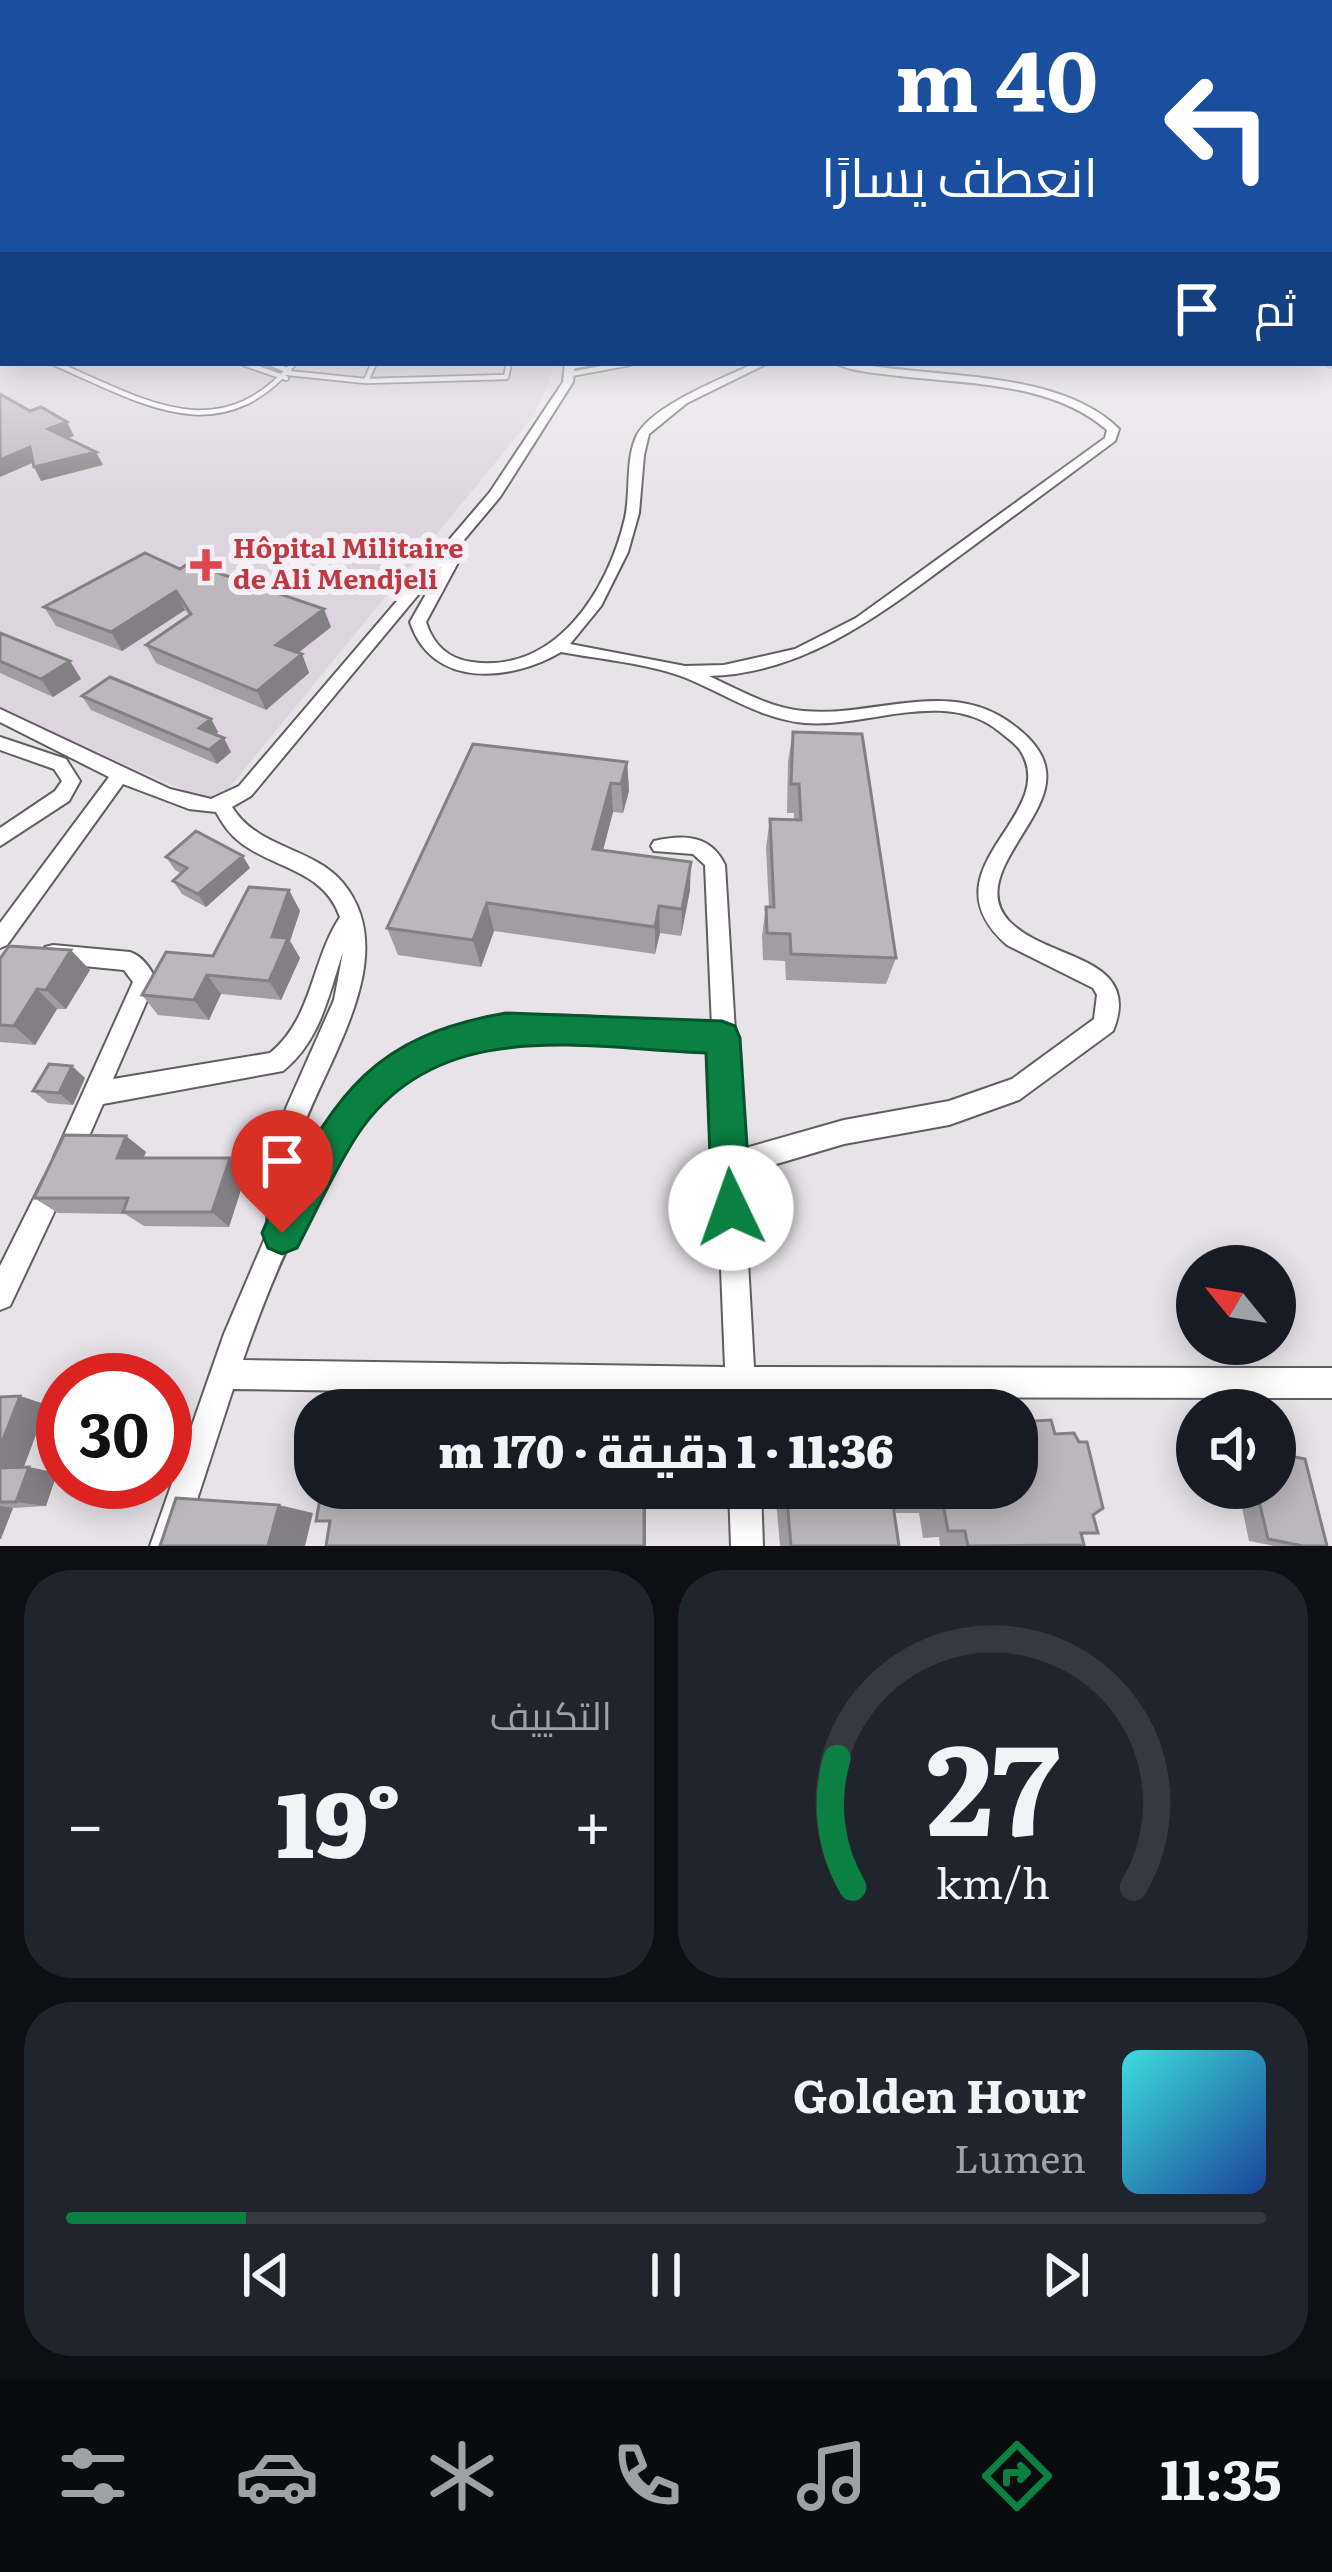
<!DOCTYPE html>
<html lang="ar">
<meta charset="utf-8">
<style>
:root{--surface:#171b24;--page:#20242c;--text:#f1f3f6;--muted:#9ea1a6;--line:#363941;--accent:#0b8043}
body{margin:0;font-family:Literata,Cairo,serif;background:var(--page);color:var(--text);direction:rtl;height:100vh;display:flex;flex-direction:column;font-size:45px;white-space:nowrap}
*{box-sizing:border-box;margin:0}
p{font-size:39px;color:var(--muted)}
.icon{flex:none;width:66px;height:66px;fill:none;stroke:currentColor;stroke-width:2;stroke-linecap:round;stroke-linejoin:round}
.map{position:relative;height:1546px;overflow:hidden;direction:ltr}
.drawer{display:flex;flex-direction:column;gap:24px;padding:24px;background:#0d0f14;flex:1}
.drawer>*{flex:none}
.banner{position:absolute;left:0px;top:0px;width:1332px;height:366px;box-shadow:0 6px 30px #0003;direction:rtl;background:#1a4fa0;color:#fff;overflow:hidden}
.needle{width:78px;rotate:300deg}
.tools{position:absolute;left:1176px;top:1245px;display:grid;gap:24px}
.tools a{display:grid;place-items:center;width:120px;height:120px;border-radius:50%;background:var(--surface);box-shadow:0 6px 30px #0003;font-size:60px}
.speed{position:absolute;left:36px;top:1353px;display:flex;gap:24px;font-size:60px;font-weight:700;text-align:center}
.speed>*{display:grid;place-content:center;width:156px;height:156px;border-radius:50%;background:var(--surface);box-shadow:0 6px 30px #0003;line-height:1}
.speed .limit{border:18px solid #d22;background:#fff;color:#111}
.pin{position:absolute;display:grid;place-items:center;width:102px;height:102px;color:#fff;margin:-123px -51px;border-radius:50% 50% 50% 0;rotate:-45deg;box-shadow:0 0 12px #0007}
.pin .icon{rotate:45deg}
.me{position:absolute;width:132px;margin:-66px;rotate:357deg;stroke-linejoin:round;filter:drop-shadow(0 0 9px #0008)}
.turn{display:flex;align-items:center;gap:42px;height:252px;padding:0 36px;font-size:54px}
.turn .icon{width:156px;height:156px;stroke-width:2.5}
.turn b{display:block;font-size:84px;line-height:102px}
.then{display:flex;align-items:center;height:114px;padding:0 36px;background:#0003;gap:24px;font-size:45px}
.big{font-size:90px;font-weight:800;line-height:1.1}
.drawer .widget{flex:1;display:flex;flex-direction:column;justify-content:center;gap:18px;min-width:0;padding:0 42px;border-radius:48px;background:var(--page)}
.drawer .dial{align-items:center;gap:0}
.dial svg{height:312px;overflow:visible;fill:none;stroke:var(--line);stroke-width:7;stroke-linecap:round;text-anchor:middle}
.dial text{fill:var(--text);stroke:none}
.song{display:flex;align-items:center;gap:36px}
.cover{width:144px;height:144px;border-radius:18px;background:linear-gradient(135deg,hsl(180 70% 55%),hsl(220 70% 35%))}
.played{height:12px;border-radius:6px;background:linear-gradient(90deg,var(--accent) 15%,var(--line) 15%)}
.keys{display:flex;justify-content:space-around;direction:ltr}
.heat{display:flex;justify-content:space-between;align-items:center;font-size:66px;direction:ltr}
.drawer .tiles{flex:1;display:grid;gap:24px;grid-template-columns:1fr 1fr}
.widget:last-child{grid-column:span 2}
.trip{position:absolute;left:294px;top:1389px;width:744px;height:120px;border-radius:48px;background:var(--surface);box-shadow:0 6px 30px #0003;font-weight:800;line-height:120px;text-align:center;direction:rtl}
.menu{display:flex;height:192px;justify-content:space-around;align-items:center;background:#090b0e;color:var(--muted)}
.menu .icon{width:84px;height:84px}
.menu .on{color:var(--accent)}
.menu b{font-size:54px;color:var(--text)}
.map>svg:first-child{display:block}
.built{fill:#ddd4df}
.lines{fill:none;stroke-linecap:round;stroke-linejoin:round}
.service-casing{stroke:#615e61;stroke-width:8}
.minor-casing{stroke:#615e61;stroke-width:4}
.trunk-casing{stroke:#ae8891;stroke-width:4}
.service{stroke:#fff;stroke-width:4.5}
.minor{fill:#fff;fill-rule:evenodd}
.trunk{fill:#fecfda;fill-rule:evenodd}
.wall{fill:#a19da2}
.shaded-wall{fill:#838084}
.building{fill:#bbb7bc;stroke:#838084;stroke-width:3}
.route{fill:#0b8043;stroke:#07532c;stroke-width:3}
.health-dot{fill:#e0444e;stroke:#f4f0f5;stroke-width:4.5}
.labels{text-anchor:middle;stroke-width:12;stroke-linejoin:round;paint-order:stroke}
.far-health-label{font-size:27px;font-weight:bold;fill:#be3a42;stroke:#f4f0f5;text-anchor:start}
</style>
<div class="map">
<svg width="1332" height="1546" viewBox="0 0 1332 1546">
<rect width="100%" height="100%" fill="#e7e3e8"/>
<path class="built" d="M0 295 3 363H551L554 369 535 414 216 804 0 710Z"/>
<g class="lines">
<g class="service-casing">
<path id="service" d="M54 363C143 401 219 452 294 363
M243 363 286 378
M269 363 289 371
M570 367 591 363
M288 373 366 381 506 377 509 363
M571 374 630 363
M366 381 374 363"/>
</g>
<g class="minor-casing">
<path id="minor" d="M565 363H575L573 382 500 497 453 553 461 557 426 622C433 644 448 659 472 662 556 674 608 591 625 518 631 492 625 459 637 435 653 405 724 378 755 363H768L687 403 649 434 644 455 639 513 628 552 601 606 570 644 685 666 724 665 795 649 856 618 1105 438 1107 430C1052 382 967 384 899 376 877 373 853 372 834 363H855C935 379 1058 369 1119 429L1115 441C1065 478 1015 515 965 552 887 609 810 673 709 676 739 690 770 708 803 711 876 718 952 675 1016 727 1029 737 1044 752 1046 771 1053 820 967 876 1009 921 1047 961 1144 955 1113 1031L1019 1100 949 1125 844 1144 743 1174 754 1367 1332 1368V1398L756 1397 757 1410H727L726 1397 233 1389 182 1546H150L224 1334 268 1231 265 1187 270 1152 287 1106 334 1000 343 952C328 996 321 1040 283 1071L103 1104 76 1166 67 1170 58 1166 54 1157 133 982 124 970 53 963 45 961 42 954 45 947 53 945 130 952C142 956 151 969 156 980L113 1079 270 1053C313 1018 311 961 340 917 324 870 275 869 241 843 229 834 223 824 216 812L189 809 123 784 7 945 0 948V923L109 777 0 722V709L170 789 211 799 239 786 490 492 563 382ZM442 566 410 622C432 690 512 681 561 652 598 659 652 664 686 678 725 694 761 719 805 723 867 728 946 687 1000 732 1006 737 1015 743 1020 750 1063 816 920 868 1007 945L1093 988 1097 995 1094 1019 1012 1079 949 1101 844 1120 742 1149 725 865C711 835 684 834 654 841L651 846 654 851 693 854 705 865 712 1027C631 1021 542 1005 462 1026 388 1046 326 1121 291 1187 292 1172 294 1156 298 1141 321 1067 405 958 343 883 313 847 258 849 232 807L251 796ZM552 1038 712 1048 725 1367 243 1360C282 1248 344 1098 460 1049 488 1037 522 1039 552 1038Z
M0 737 66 759 80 781 69 801 0 846V828L55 791 62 781 54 769 0 750Z
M53 1174 62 1178 66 1187 10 1306 0 1310V1266L44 1178Z
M729 1488H761L763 1546H731Z"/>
</g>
<g class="trunk-casing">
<path id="trunk" d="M1329 356 1332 357V367L1322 363H1329Z"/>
</g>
<use href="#service" class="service"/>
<use href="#minor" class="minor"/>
<use href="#trunk" class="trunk"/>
</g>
<path class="wall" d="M180 569 331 627 298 653 302 654 309 673 266 710 156 663 146 645 189 615 185 610 122 651 56 626 44 607Z
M0 633 70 661 81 679 53 697 0 673Z
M82 696 211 719 218 732 216 735 231 752 217 764 91 710Z
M793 732 896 958 886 984 786 980 785 961 763 960 762 935 766 907H769L766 847 770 819H794V813H787L788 761Z
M627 762 629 791 623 813 613 812 603 850 690 890 681 936 660 933 655 954 494 931 481 967 398 955 387 928Z
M166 857 250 868 206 907 182 894 173 881 182 874 175 870Z
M289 890 300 911 290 941 300 958 281 1000 221 994 209 1020 158 1015 142 995 213 956Z
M0 959 90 970 66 1009H57L35 1045 0 1042Z
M72 1066 85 1078 73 1105 48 1103 33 1091Z
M126 1136 146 1152 143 1158H230L246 1174 229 1227 144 1226 125 1214 58 1213 34 1198Z
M20 1396 47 1405 24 1467 57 1473 46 1506 13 1508 0 1539V1397Z
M1055 1434 1093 1515 1098 1533 1081 1535 1078 1546H940L939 1537 923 1538 919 1513H894L899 1546H780L775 1488H1017Z
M1238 1488H1275L1327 1546H1274L1249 1541Z"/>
<path class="shaded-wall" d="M67 422 74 436 55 443 48 429Z
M30 447 37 461 0 477V460Z
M96 452 103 465 41 481 34 467Z
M176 591 185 610 122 651 111 632Z
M324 609 331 627 284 664 276 645Z
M302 654 309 673 266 710 257 691Z
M70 661 81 679 53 697 41 679Z
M211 719 218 732 206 742 199 728Z
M224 738 231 752 217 764 209 750Z
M627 762 629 791 623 813 621 784Z
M611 783 613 812 596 877 593 849Z
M243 856 250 868 206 907 198 894Z
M691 862 690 890 681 936 682 909Z
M289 890 300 911 290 941 300 958 281 1000 269 981 272 937Z
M487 903 494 931 481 967 473 940Z
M659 906 660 933 655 954V927Z
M71 950 90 970 66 1009 46 990Z
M207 975 221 994 209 1020 194 1000Z
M37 989 57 1009 35 1045 14 1026Z
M72 1066 85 1078 73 1105 59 1093Z
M126 1136 146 1152 137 1174 117 1158Z
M230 1158 246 1174 229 1227 212 1212Z
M20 1396 47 1405 21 1474 0 1470V1447Z
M29 1467 57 1473 46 1506 16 1502Z
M644 1488H646V1546H644Z
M279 1505 313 1513 305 1546H268Z
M0 1506 13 1508 1 1539H0Z"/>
<path class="building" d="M0 394 30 411 41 407 67 422 48 429 96 452 34 467 30 447 0 460Z
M145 553 180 569 189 563 324 609 276 645 302 654 257 691 146 645 191 614 176 591 111 632 44 607Z
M0 633 70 661 41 679 0 661Z
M110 677 211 719 199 728 224 738 209 750 82 696Z
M793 732 862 734 896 958 791 954 790 934 767 933 766 907H774L770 819 801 820 799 784H791Z
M473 744 627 762 621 784 611 783 593 849 691 862 682 909 659 906 655 927 487 903 473 940 387 928Z
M196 831 243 856 198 894 173 881 187 868 166 857Z
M249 887 289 890 272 937 288 938 269 981 207 975 194 1000 142 995 166 952 213 956Z
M9 946 71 950 46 990 37 989 14 1026 0 1025V959Z
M49 1064 72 1066 59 1093 33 1091Z
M64 1135 126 1136 117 1158H230L212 1212H123L128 1198H34Z
M20 1396 0 1447V1397Z
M1051 1420 1055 1434 1074 1433 1079 1442H1087L1103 1508 1093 1515 1098 1533H1081L1084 1545 968 1546 965 1531H948L943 1504 893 1505 899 1546H791L786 1488H1017V1422Z
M1275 1453 1305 1459 1327 1546H1303L1268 1539 1256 1488H1275Z
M29 1467 16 1502H0V1468Z
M322 1488H644V1546H326L330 1521H316Z
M176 1498 279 1505 268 1546H160Z"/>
<linearGradient id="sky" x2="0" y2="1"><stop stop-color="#8bc1ec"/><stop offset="0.58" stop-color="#f4f2f5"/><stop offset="1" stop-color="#f4f2f5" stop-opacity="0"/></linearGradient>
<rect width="1332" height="512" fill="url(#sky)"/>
<path class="route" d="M506 1013 722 1021 735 1026 740 1038 751 1208 745 1222 731 1228 717 1222 712 1208 706 1053C583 1048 438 1015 358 1134 335 1169 317 1210 297 1248L282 1254 268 1248 262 1233 268 1219C335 1102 362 1038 506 1013Z"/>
<path class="health-dot" d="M200 547h12v12h12v12h-12v12h-12v-12h-12v-12h12z"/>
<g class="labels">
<g class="far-health-label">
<text x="233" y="558">Hôpital Militaire<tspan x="233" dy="31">de Ali Mendjeli</tspan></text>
</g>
</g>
</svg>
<div class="tools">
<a><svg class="needle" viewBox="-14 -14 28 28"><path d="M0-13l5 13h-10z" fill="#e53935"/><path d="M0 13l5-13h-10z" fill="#9ea1a6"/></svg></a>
<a><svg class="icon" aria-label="sound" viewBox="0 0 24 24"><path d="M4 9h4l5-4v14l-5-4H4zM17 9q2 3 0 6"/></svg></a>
</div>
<div class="speed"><div class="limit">30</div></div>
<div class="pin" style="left:282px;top:1233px;background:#d93025"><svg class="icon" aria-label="arrive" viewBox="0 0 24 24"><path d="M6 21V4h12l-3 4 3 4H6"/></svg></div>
<svg class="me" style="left:731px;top:1208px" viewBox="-20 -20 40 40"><circle r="19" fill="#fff"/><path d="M0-13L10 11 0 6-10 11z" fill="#0b8043"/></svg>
<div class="trip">11:36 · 1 دقيقة · 170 m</div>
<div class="banner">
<div class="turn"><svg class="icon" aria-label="left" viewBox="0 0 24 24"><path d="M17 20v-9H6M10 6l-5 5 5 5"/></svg><div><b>40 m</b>انعطف يسارًا</div></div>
<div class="then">ثم<svg class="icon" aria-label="arrive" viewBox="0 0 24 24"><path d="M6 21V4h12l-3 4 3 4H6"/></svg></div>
</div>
</div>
<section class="drawer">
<div class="tiles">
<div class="widget dial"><svg viewBox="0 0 100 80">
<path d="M14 69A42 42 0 1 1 86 69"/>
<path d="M14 69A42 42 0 0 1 10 36" stroke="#0b8043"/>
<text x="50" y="56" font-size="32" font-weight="700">27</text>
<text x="50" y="72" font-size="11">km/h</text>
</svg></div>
<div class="widget"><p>التكييف</p>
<div class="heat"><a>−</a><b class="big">19°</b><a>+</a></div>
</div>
<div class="widget">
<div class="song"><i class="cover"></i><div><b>Golden Hour</b><p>Lumen</p></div></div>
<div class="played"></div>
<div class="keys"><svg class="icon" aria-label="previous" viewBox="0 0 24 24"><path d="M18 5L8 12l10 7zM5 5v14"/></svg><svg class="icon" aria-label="pause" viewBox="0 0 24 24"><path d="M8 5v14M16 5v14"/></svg><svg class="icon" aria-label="next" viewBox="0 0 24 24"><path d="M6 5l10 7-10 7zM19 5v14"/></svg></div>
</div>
</div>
</section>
<nav class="menu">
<b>11:35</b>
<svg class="icon on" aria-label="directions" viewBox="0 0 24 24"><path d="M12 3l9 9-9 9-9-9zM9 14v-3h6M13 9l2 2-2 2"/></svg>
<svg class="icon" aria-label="music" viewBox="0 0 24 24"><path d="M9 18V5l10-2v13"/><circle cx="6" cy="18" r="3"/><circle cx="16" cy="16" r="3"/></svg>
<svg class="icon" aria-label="phone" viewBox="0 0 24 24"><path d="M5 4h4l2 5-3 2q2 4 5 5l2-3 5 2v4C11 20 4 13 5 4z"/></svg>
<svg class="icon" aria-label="climate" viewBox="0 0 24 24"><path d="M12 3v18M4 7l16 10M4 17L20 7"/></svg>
<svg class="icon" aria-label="car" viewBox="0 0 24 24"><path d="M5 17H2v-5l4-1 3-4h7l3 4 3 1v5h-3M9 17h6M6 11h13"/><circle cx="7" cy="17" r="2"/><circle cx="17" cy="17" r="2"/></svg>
<svg class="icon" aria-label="filters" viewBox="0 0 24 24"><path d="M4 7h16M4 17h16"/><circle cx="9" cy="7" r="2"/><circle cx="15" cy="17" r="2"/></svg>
</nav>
